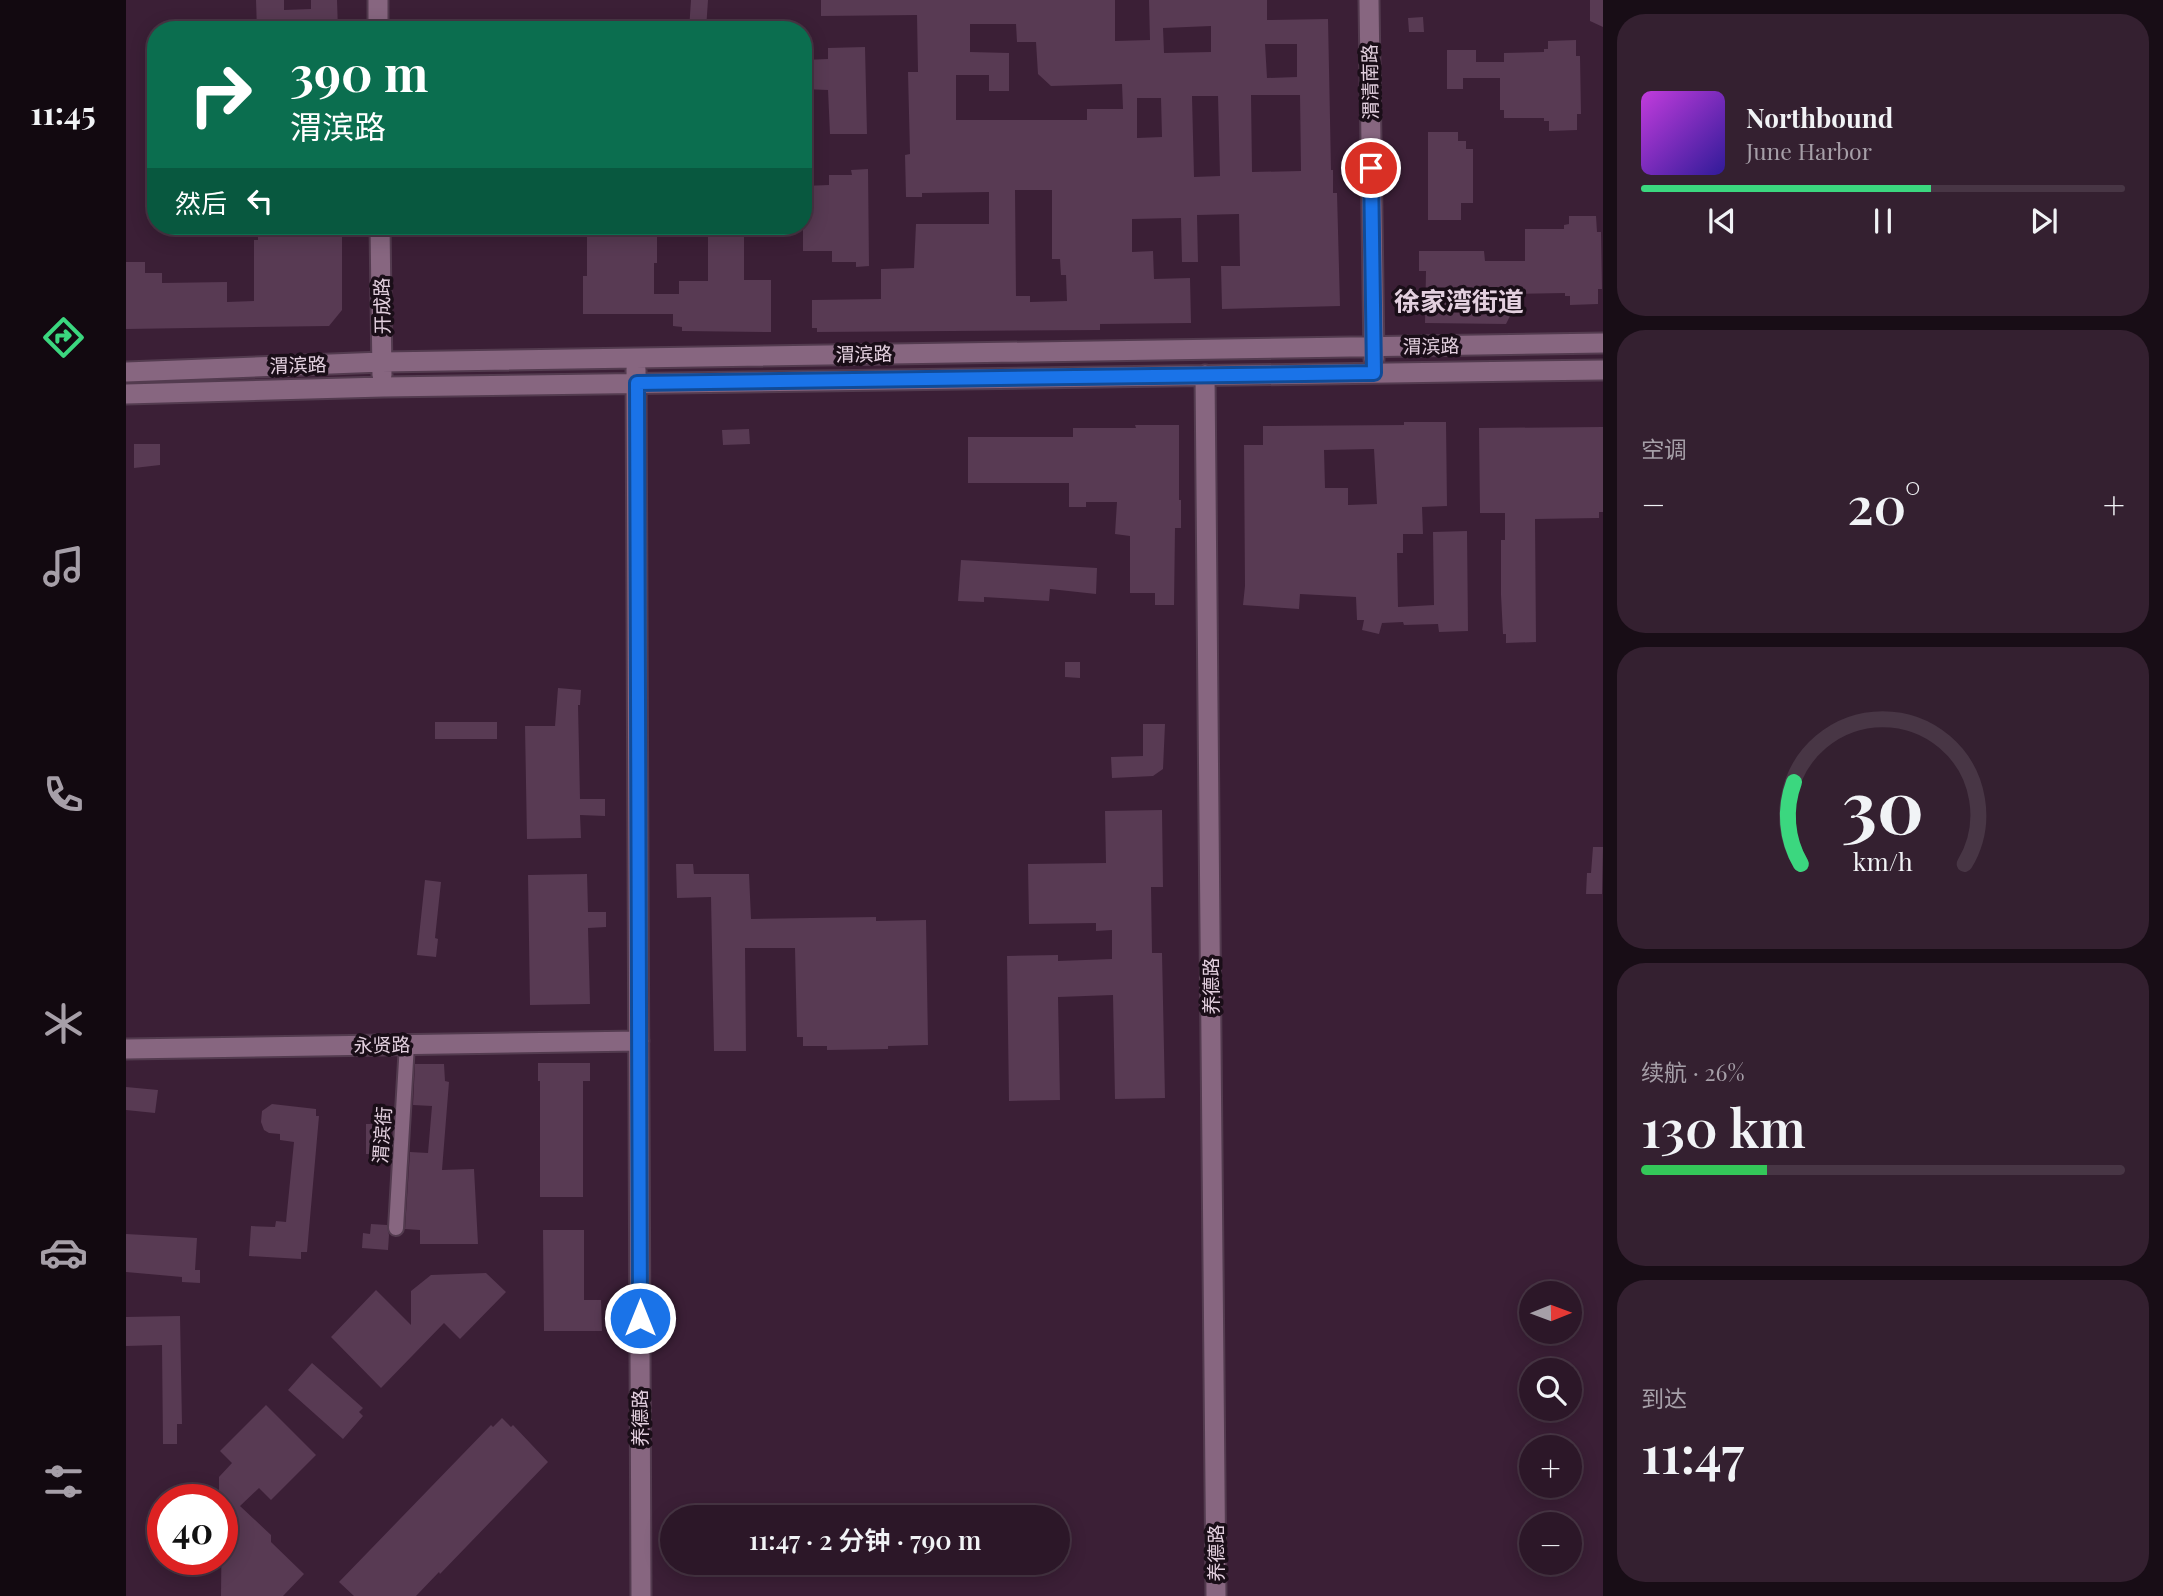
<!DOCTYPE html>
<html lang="zh">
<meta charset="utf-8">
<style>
:root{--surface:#2c1728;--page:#342030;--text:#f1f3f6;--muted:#a69fa8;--line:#483645;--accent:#3bd77f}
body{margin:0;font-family:"Playfair Display","Noto Sans SC",serif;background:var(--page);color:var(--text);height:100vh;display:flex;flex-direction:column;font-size:26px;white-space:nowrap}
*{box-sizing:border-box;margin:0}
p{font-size:23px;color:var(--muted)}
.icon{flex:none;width:38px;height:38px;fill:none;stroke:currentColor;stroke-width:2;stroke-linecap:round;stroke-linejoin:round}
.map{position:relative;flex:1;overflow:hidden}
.side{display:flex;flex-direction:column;gap:14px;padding:14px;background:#180d16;width:560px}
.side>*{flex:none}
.banner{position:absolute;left:21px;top:21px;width:665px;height:214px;border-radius:28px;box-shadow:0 4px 18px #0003,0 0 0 2px var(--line);background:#0b6e4f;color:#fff;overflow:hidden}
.needle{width:46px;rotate:89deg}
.controls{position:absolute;left:1393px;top:1281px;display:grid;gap:14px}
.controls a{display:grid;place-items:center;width:63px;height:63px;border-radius:50%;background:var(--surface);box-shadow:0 4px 18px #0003,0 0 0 2px var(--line);font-size:35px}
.speed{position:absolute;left:21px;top:1484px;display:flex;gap:14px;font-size:35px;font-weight:700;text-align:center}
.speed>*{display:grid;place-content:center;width:91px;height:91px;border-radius:50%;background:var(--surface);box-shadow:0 4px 18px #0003,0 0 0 2px var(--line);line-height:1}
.speed .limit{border:10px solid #d22;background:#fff;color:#111}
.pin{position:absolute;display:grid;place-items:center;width:60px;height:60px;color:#fff;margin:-30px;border:4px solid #fff;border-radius:50%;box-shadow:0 2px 7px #0007}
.me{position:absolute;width:77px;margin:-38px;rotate:0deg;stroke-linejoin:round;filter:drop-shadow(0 0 5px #0008)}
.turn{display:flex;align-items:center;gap:24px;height:147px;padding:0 28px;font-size:32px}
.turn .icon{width:91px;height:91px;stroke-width:2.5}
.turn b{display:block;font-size:49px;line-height:60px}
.then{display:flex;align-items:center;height:66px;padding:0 28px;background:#0003;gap:14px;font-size:26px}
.big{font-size:52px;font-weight:600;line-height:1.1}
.side .widget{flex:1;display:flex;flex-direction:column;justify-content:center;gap:10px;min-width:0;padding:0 24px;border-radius:28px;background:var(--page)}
.side .dial{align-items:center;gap:0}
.dial svg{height:182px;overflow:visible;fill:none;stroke:var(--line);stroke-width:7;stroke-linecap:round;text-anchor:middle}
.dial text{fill:var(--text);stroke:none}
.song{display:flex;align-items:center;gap:21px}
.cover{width:84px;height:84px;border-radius:10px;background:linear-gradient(135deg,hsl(290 70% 55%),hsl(250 70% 35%))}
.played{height:7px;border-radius:4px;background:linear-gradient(90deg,var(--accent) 60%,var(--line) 60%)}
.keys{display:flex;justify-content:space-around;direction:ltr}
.heat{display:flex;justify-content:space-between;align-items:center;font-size:38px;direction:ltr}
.charge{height:10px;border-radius:5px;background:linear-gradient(90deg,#34c759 26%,var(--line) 0)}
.trip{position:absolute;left:534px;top:1505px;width:410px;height:70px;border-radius:35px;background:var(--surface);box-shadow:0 4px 18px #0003,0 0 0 2px var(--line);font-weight:600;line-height:70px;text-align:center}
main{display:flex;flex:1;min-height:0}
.menu{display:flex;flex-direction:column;width:126px;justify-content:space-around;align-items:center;background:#120910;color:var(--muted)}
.menu .icon{width:49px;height:49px}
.menu .on{color:var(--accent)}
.menu b{font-size:32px;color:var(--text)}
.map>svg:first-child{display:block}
.building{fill:#583a53;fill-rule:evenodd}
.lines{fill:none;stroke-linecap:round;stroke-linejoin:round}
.street-casing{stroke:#533b4f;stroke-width:18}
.secondary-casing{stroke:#533b4f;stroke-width:23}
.street{stroke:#876680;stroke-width:14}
.secondary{stroke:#876680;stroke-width:19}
.route-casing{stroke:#114b97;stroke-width:18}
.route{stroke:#1a73e8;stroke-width:12}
.labels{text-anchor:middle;stroke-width:7;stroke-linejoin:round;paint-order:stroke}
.street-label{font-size:19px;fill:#e3d0df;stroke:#1a0e18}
.district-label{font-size:26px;font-weight:bold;fill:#e3d0df;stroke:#1a0e18}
</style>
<main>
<nav class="menu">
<b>11:45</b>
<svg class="icon on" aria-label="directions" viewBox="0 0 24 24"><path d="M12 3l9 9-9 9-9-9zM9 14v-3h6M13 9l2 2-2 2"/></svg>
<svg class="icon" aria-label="music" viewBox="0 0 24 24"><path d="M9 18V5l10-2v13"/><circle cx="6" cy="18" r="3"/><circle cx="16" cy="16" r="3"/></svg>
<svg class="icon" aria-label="phone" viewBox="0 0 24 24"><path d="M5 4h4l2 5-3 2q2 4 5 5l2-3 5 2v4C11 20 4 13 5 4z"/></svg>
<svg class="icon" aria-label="climate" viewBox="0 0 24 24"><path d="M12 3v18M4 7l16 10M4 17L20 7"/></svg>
<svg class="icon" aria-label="car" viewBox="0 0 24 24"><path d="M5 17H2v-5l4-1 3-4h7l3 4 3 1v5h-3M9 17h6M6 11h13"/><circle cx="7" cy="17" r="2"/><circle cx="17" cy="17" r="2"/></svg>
<svg class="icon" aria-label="filters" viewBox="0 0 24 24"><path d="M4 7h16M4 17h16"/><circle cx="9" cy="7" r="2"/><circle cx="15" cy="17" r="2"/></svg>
</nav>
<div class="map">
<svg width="1477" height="1596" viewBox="0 0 1477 1596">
<rect width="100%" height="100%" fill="#3b1f36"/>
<path class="building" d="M130 0H158V10L185 9V0H211L212 30H131Z
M565 0H582L580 30H563Z
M695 0H989V41L1024 40 1023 0H1141V20L1202 19 1205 170H1207V193H1211L1214 306 1096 309 1095 266H1114L1113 214 1071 215 1072 262H1056L1055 218 1006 219V252L1027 251 1028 279 1064 278 1065 323 974 324V330L691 332V328H686V300L755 299V269L788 268 790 224H863V192L796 193V197H780L779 155 784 154 782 72H792L791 15 695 16ZM844 24H890L891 42H910L912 74 925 86 996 84 997 109H961V120H830V75H863V91H883V53L844 52ZM1085 26V52L1038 53 1037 28ZM1139 44H1171V77L1141 78ZM1125 95H1174L1175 171 1126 172ZM1066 96H1092L1094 176 1068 177ZM1011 98H1035L1036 137 1011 138ZM889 190H926V259H934L935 275H940L941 301 904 302V296H890Z
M1464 0H1477V27L1464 21Z
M1297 17 1298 32H1283L1282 18Z
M1450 40V56H1454L1455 114H1451V130L1423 131V121H1418V118H1378V110H1374V78H1337V89H1321V50H1350V62H1378V53L1418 52V49H1422V41Z
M739 47 741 134H704L702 90 677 89V60L702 59V48Z
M1302 132H1332V141H1340V149H1347V203H1335V220H1302Z
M742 169 743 266 730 267V262H706V251H677V186L703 185V175H726L725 170Z
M1443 216H1470L1471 232H1475L1476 289H1472V304L1444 305V296H1439V293L1383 294 1385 314 1380 324 1299 323 1300 271H1293V251H1358L1359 261H1399V229H1438V225L1443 224Z
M166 226V230H183V233L216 232V310L203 326 0 329V262H19V273H36V283L101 282V302L128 301V240H132V227Z
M475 226H527V230L531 229V263H528V294H553V281H582V226H618V280H645V332L556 331V327L547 326V314H457V276H461V234H475Z
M1278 422H1320L1321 506 1296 507 1297 534H1277V553H1271L1272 607 1308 605 1307 532 1341 531 1342 631 1313 632 1312 624 1278 625 1277 622 1256 623 1253 634 1236 630 1238 620H1231L1230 597 1174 594 1173 609 1117 605 1119 586 1118 445H1137V426L1278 425ZM1248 449 1251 504 1222 505V488H1199L1198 450Z
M1009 425H1053V500H1055V528H1049L1048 605H1029V593H1004V536L989 534 991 502H960V507H943V483H842V437H947V428H1010Z
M1477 427V512H1473V518L1409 519 1410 642 1380 643V634H1377L1375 595V540H1379V513H1354L1353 428Z
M623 429 624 444 597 445 596 430Z
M8 444H34V465L8 468Z
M835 560 971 568 970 594 924 589 923 601 858 597V602L832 601Z
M939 662H954V678L939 677Z
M432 688 455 690 454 705H452L454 799H479V816L454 815 455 838 401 839 399 726H429Z
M309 722H371V739H309Z
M1017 724H1039L1037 769 1027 776 986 778 985 757 1017 756Z
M1036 810 1037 887H1025L1026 953H1036L1039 1098 989 1099 987 995 932 997 934 1100 883 1101 881 956 932 955V961L986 959V930L970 931V923L903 924 902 864 980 863 979 811Z
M1467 847H1477L1476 894H1460L1461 873H1465Z
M550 864H567L568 874H623L625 919 750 917V921L800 920 802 1045 762 1046V1049L701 1050V1046H677V1037H671L669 948H619L620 1051H588L585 897 551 898Z
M461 874 462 912H480V927L462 928 464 1004 404 1005 402 875Z
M299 880 315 882 309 938 312 939 310 957 291 955Z
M412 1063H464V1081H457V1197H414V1081H412Z
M289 1064H318L319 1081 323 1082 316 1170 348 1169 352 1244H294V1230L279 1229 284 1152 302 1153 306 1106 287 1105Z
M0 1087 32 1090 29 1113 0 1110Z
M146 1104 190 1109V1116H193L181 1252H175V1259L123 1256 125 1226 149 1227 150 1221 160 1222 168 1142 154 1140V1134L143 1133 138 1130 135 1122 136 1111Z
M240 1124H254V1154H240Z
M245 1224 261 1225 263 1235 262 1250 236 1248 237 1233 244 1234Z
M417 1230H458V1300H475L476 1331H418Z
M0 1234 71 1238 69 1270H74V1283L56 1282V1277L0 1272Z
M360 1273 380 1292 334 1339 318 1323 255 1388 205 1337 250 1290 285 1325V1291L305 1275Z
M54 1316 56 1424H51V1444H37L36 1345 0 1346V1317Z
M186 1363 237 1408 233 1412 237 1416 217 1439 162 1390Z
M140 1405 190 1455 145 1500 133 1488 114 1506 145 1535V1542L178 1574 157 1596H95L96 1500H93V1477L106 1463 94 1451Z
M376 1418 385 1427 387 1425 422 1462 314 1574 313 1572 290 1596H228L213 1582 365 1425 367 1427Z"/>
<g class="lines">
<g class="street-casing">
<path id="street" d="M270 1228 281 1044"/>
</g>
<g class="secondary-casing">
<path id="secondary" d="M252 0V30
M1243 0 1248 359
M254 226 256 375
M510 369 515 1596
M0 372 256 362 1477 343
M1079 375 1090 1596
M0 394 257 387 1477 370
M0 1049 513 1041"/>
</g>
<use href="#street" class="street"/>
<use href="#secondary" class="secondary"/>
</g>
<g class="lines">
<g class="route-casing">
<path id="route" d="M514 1318 511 383 1248 373 1245 168"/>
</g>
<use href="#route" class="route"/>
</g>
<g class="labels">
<g class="street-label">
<text transform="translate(1244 82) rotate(-91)" y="7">渭清南路</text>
<text transform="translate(256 306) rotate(-91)" y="7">开成路</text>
<text transform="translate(1305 346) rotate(-1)" y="7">渭滨路</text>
<text transform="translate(738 354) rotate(-1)" y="7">渭滨路</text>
<text transform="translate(172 365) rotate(-2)" y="7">渭滨路</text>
<text transform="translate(1085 986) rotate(-90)" y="7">养德路</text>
<text transform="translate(256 1045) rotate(-1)" y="7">永贤路</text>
<text transform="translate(256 1135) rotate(-86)" y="7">渭滨街</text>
<text transform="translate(514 1418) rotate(-90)" y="7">养德路</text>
<text transform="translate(1090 1553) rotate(-90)" y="7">养德路</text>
</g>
<g class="district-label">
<text x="1333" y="311">徐家湾街道</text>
</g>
</g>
</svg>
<div class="controls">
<a><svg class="needle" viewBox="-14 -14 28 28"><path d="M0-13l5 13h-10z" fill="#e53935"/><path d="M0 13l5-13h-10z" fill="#a69fa8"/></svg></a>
<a><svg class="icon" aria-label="search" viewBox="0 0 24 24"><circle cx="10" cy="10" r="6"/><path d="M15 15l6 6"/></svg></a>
<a>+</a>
<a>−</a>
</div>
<div class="speed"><div class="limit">40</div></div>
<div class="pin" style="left:1245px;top:168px;background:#d93025"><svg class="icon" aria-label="arrive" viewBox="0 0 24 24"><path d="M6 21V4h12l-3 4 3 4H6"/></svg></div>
<svg class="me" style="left:514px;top:1318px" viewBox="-20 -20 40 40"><circle r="17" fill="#1a73e8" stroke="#fff" stroke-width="3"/><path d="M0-11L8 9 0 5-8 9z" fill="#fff"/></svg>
<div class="trip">11:47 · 2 分钟 · 790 m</div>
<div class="banner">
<div class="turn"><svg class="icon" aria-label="right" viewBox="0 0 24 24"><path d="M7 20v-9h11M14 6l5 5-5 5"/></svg><div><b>390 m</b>渭滨路</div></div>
<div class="then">然后<svg class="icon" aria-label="left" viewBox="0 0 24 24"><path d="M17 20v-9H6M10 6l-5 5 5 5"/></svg></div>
</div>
</div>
<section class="side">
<div class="widget">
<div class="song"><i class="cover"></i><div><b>Northbound</b><p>June Harbor</p></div></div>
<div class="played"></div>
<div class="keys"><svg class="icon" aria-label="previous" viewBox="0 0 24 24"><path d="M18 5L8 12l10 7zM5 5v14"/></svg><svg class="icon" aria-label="pause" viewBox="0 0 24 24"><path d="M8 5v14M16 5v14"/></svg><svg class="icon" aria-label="next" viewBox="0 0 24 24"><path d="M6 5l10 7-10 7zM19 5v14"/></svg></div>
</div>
<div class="widget"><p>空调</p>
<div class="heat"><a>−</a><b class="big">20°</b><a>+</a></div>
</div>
<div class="widget dial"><svg viewBox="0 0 100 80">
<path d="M14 69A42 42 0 1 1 86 69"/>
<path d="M14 69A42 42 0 0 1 11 33" stroke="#3bd77f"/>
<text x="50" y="56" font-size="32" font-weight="700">30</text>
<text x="50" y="72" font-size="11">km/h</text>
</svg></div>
<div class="widget"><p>续航 · 26%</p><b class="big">130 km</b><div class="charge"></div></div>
<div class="widget"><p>到达</p><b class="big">11:47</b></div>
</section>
</main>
